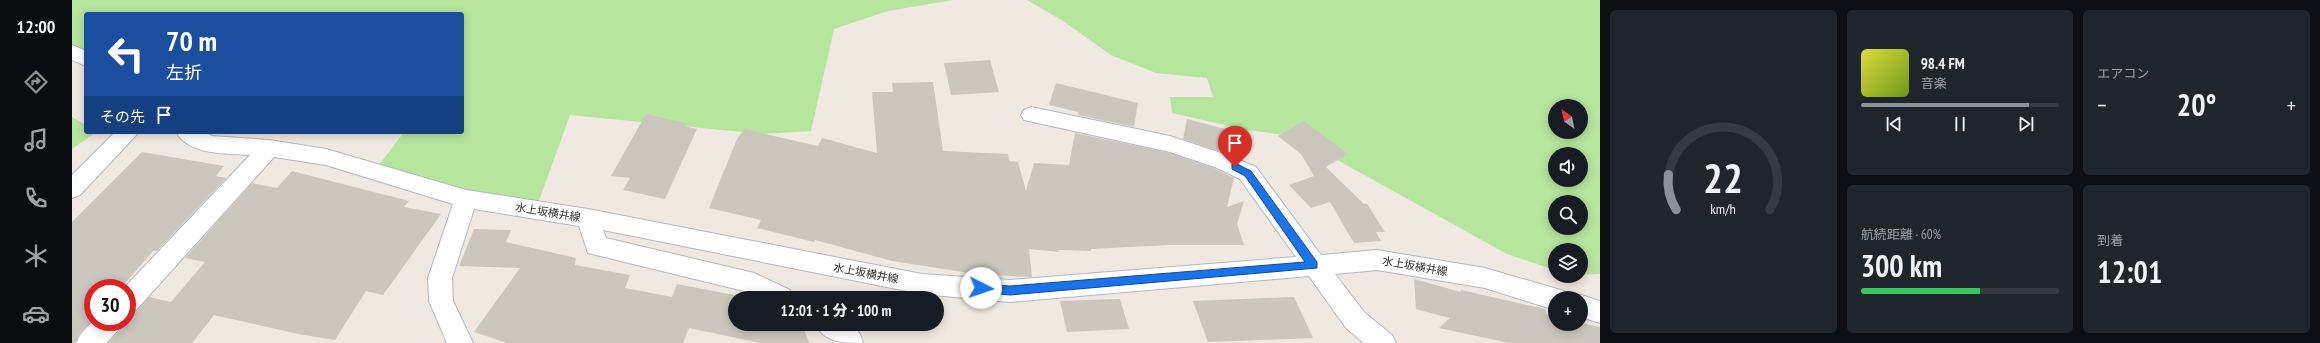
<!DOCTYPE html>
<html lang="ja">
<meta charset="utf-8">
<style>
:root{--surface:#171b24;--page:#20242c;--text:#f1f3f6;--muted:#9ea1a6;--line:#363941;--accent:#8c9099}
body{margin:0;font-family:"PT Sans Narrow","Noto Sans JP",sans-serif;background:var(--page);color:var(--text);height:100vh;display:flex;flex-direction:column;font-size:15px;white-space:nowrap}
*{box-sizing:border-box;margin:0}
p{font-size:13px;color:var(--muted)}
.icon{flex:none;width:22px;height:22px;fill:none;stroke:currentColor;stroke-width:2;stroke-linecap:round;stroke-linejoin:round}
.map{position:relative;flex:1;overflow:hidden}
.drawer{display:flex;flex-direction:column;gap:10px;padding:10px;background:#0d0f14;width:720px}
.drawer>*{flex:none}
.banner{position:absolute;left:12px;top:12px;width:380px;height:122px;border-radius:4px;box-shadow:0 2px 10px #0003;background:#1a4fa0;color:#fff;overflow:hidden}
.needle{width:26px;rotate:327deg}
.tools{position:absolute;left:1476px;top:99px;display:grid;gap:8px}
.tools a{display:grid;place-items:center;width:40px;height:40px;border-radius:50%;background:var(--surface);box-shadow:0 2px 10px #0003;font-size:20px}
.speed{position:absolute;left:12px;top:279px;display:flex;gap:8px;font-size:20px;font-weight:700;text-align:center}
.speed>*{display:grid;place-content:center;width:52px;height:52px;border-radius:50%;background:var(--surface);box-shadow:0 2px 10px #0003;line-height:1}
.speed .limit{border:6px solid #d22;background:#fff;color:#111}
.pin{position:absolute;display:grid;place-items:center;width:34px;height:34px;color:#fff;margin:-41px -17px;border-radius:50% 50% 50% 0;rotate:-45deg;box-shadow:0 0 4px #0007}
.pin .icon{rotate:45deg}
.me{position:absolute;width:44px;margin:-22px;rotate:94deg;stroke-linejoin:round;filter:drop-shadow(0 0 3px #0008)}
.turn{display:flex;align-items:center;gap:14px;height:84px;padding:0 16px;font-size:18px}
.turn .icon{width:52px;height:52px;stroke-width:2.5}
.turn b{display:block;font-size:28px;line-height:34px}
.then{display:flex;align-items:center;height:38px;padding:0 16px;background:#0003;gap:8px;font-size:15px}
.big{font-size:30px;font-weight:800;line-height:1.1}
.drawer .widget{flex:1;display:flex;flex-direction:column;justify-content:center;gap:6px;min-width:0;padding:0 14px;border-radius:6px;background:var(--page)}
.drawer .dial{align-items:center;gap:0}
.dial svg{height:104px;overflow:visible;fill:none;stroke:var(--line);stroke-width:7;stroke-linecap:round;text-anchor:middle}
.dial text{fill:var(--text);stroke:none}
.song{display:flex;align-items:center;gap:12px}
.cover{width:48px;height:48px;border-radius:6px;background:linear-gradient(135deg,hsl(60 70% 55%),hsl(80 70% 35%))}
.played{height:4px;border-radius:2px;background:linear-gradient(90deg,var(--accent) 85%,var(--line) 85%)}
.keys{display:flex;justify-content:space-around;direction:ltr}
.heat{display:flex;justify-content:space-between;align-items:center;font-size:22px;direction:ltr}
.charge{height:6px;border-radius:3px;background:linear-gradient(90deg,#34c759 60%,var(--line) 0)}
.drawer .tiles{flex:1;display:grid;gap:10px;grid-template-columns:repeat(3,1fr)}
.widget:first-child{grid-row:span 2}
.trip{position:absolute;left:656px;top:291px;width:216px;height:40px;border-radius:20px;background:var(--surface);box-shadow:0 2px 10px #0003;font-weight:800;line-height:40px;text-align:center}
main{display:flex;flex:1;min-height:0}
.tabs{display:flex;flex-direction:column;width:72px;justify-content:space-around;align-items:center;background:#090b0e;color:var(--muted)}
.tabs .icon{width:28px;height:28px}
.tabs .active{color:var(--accent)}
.tabs b{font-size:18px;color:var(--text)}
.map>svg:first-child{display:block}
.green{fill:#b6e59e;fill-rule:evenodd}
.building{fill:#cbc7bf}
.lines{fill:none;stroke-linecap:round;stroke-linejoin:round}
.street-casing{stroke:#b4b7c1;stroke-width:2}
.street{fill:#fff;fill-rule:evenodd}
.route{fill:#1a73e8;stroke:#114b97}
.labels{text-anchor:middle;stroke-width:3.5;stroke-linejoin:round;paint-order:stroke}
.street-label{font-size:11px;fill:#2e2e2e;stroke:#fff}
</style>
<main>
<nav class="tabs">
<b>12:00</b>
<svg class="icon active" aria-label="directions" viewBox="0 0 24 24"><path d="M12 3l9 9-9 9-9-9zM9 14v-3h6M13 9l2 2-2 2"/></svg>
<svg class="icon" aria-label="music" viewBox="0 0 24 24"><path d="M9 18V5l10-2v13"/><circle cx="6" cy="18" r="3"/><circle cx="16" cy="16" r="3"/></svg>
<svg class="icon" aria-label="phone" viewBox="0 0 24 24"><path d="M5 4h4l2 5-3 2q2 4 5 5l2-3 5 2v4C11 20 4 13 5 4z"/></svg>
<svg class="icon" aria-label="climate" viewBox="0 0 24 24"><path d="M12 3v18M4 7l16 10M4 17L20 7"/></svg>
<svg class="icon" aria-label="car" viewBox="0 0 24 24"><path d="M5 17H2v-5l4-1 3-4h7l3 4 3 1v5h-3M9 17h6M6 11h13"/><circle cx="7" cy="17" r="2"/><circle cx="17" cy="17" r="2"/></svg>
</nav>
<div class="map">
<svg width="1528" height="343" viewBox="0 0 1528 343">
<rect width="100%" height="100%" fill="#efe9e1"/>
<path class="green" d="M0 0H881L816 11 762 29 739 131 690 134 498 115 464 209 301 173 332 132H390V14H14V58L0 51Z
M955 0H1528V274L1509 275V250H1483V270L1435 254 1222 136 1175 130 1100 113 1098 97H1141L1135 78 1084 73 1039 55 991 21ZM1483 106H1509V132H1483ZM1483 154H1509V180H1483ZM1483 202H1509V228H1483Z
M0 117 14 125V132H24L0 149Z"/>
<path class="building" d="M918 60 927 92 879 95 872 63Z
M861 82 871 151 936 154 937 161 946 162 954 191 962 163 997 165 1003 133 1098 153 1142 168 1162 178 1155 207 1172 201 1165 224 1172 245H1097L1019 249V251L986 250 987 252 957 249 960 277 904 274 820 261 743 240 742 242 685 228 689 220 637 208 665 139 672 129 746 146 750 138 805 153 800 92H821L820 83Z
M984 83 1066 103 1062 127 1006 115V112L977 105Z
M574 114 614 123 612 126 625 129 593 199 551 190 558 178 539 176Z
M1115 119 1153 129 1150 152 1111 139Z
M1232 121 1276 154 1254 167 1292 204H1295L1313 232H1304L1309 241 1282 243 1258 202 1239 208 1217 185 1242 176 1229 154 1206 136Z
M70 152 152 166 144 176 154 178 85 251H81L49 288H21V320L7 334 3 343H0V222Z
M220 171 337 201 332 207 369 214 311 295 294 291 263 340 226 334 142 315 120 343H36L47 331 51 322H55V314L65 311 77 297 99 302 133 262 113 258 180 183 205 188Z
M402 229 439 230 434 242 504 258 503 265 558 275 553 288 600 297 605 284 678 298H663V324H730L737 343H688L617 328 611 343H435L402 332 448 268 387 266Z
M1342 279 1389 292V290L1473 309 1475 315 1483 317V324L1509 323 1528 327V343H1437L1367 328 1378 318 1344 309Z
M1222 297 1241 338 1136 342 1121 301Z
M1048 299 1057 329 995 332 988 301Z"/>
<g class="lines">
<g class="street-casing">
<path id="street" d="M0 45 14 51V66L0 60Z
M959 107 1098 136 1158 156 1184 167 1249 255 1305 250 1413 268 1492 291 1495 298H1483V310L1413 288 1305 270 1263 274 1292 312 1320 335 1324 343H1292L1274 328 1237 276 938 302 850 294 531 230 534 238 682 273 718 290 721 298H687L676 292 516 253 507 226 402 209 380 278 381 301 401 343H375L357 301 356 278 381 204 254 165 202 157 64 310 55 313V288H52L178 155C154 153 118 156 104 132H132L140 136 197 140 254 149 394 190 516 209 850 274 938 280 1224 257 1168 179 1143 167 1098 152 952 120 949 115 952 110Z
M43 132H67L8 195 0 198V175Z
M1509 295 1528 301V323L1509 317V298H1501Z
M21 321V322H50L46 330 34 343H4L8 335Z
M743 324C763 324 786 318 791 343 771 343 753 343 743 324Z"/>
</g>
<use href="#street" class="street"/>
</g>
<path class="route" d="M1163 163 1179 171 1245 262V268L938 295 905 292 904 288 909 284 938 286 1233 262 1173 176 1160 169V164Z"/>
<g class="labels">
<g class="street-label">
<text transform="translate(476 212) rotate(9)" y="4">水上坂横井線</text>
<text transform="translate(1343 266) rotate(10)" y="4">水上坂横井線</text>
<text transform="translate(794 273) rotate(11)" y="4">水上坂横井線</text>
</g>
</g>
</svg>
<div class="tools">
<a><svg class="needle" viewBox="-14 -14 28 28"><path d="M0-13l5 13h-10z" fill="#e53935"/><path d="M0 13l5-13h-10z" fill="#9ea1a6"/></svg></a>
<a><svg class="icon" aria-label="sound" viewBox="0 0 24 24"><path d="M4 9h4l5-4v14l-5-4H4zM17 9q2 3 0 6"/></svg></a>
<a><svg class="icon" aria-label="search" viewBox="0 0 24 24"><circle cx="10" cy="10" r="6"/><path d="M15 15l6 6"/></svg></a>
<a><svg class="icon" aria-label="layers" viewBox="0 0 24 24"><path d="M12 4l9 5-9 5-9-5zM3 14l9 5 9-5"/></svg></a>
<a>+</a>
</div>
<div class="speed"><div class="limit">30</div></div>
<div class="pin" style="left:1163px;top:167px;background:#d93025"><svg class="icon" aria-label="arrive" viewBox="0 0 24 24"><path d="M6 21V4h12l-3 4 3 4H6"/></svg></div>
<svg class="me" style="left:909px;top:288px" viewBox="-20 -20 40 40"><circle r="19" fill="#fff"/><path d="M0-13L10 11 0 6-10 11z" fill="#1a73e8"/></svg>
<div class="trip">12:01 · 1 分 · 100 m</div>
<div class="banner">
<div class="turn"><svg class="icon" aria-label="left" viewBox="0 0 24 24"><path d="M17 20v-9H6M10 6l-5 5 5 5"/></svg><div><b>70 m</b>左折</div></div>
<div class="then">その先<svg class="icon" aria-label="arrive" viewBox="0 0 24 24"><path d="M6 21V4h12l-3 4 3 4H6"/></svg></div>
</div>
</div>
<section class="drawer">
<div class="tiles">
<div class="widget dial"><svg viewBox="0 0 100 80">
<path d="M14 69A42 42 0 1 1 86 69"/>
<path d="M14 69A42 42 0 0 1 8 42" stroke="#8c9099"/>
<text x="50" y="56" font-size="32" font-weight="700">22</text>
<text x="50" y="72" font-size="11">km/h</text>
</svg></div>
<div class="widget">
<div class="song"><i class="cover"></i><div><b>98.4 FM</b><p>音楽</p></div></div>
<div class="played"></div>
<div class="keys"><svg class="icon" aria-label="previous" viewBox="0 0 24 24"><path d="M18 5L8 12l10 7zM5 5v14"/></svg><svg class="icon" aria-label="pause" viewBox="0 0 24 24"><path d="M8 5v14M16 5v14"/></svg><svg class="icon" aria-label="next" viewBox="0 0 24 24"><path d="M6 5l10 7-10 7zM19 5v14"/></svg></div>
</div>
<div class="widget"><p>エアコン</p>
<div class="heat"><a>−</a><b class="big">20°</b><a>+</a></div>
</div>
<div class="widget"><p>航続距離 · 60%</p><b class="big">300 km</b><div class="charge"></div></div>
<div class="widget"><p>到着</p><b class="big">12:01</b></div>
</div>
</section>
</main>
